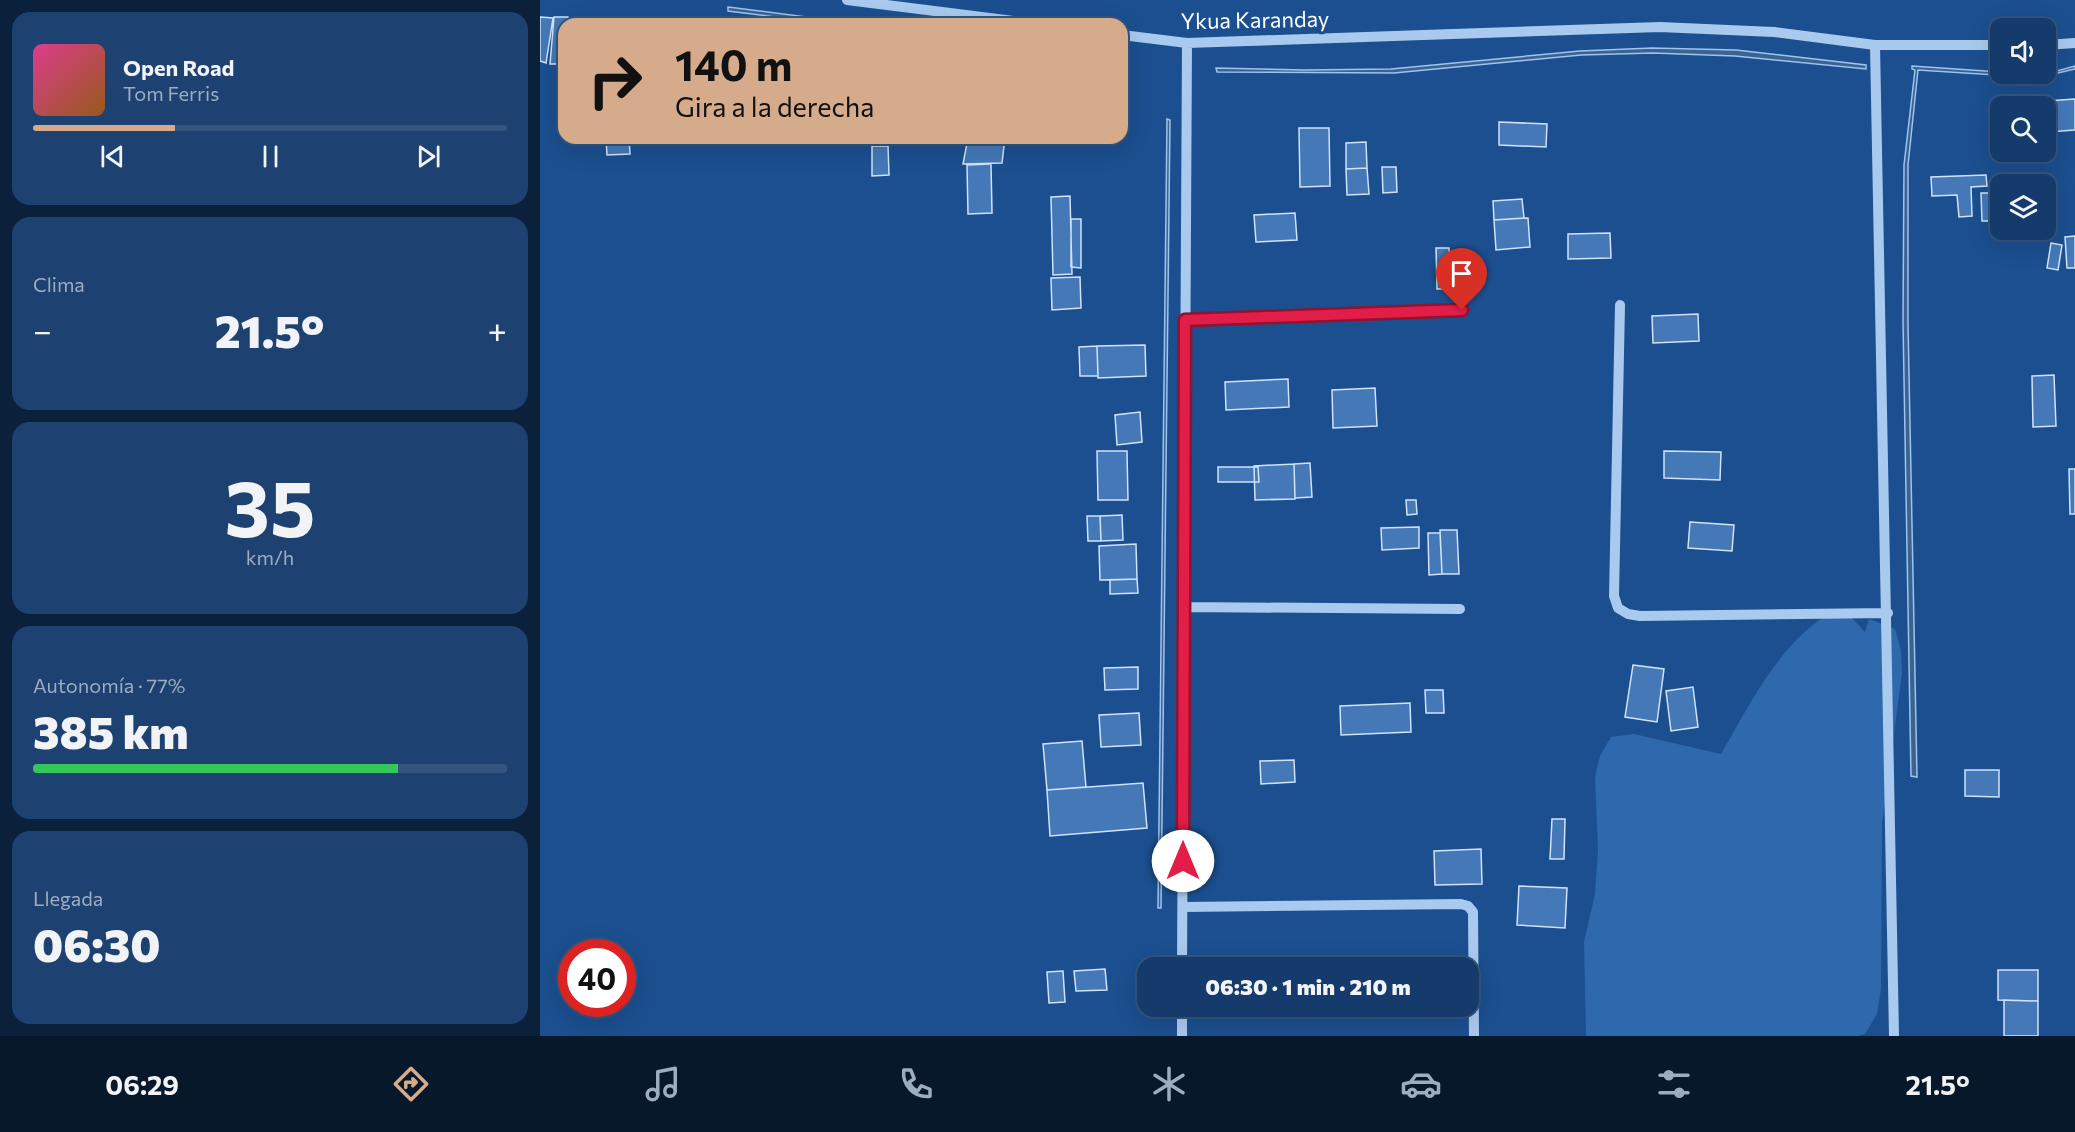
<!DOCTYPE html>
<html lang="es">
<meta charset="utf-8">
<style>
:root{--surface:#143b6b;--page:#1d4271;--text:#f1f3f6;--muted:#9dadc1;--line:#33557e;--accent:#d6ab8b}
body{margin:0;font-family:Commissioner,sans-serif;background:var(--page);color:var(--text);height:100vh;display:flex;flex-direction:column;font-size:22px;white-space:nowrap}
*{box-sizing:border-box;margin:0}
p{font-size:20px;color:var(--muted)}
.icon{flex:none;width:33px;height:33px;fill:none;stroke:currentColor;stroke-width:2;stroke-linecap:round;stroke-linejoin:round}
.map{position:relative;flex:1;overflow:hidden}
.drawer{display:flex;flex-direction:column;gap:12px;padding:12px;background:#0b203b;width:540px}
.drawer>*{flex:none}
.guide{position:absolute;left:18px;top:18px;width:570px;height:126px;border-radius:18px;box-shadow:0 6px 24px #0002,0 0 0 2px var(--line);background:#d6ab8b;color:#111;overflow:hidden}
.buttons{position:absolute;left:1450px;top:18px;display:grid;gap:12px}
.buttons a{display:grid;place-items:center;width:66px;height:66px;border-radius:12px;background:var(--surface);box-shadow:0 6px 24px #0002,0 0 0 2px var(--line);font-size:30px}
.speed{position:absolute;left:18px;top:939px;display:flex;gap:12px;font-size:30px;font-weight:700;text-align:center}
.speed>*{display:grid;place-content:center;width:78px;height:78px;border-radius:50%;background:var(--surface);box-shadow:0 6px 24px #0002,0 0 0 2px var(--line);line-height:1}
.speed .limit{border:9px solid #d22;background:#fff;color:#111}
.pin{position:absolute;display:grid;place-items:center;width:51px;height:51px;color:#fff;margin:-62px -26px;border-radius:50% 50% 50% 0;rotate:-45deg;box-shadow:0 0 6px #0007}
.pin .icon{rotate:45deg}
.me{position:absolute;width:66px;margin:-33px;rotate:0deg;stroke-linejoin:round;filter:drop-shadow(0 0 4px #0008)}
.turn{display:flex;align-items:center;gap:21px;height:126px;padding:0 18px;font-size:27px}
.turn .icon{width:78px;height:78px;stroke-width:2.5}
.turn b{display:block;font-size:42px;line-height:51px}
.big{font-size:45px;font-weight:800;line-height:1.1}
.drawer .card{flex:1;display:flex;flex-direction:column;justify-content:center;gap:9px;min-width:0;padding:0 21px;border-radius:18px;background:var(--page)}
.drawer .dial{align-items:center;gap:0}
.dial b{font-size:78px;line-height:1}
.song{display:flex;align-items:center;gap:18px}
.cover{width:72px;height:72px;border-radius:9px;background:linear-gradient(135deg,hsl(330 70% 55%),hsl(30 70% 35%))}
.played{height:6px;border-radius:3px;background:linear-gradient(90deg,var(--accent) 30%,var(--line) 30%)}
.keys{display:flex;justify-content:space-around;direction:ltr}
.heat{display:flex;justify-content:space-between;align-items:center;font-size:33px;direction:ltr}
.charge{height:9px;border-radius:4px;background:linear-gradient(90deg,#34c759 77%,var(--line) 0)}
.trip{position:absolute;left:597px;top:957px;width:342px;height:60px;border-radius:18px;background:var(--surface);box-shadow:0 6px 24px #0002,0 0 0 2px var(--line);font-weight:800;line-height:60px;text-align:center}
.tabs{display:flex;height:96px;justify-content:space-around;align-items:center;background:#08182b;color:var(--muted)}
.tabs .icon{width:42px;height:42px}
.tabs .on{color:var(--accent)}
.tabs b{font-size:27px;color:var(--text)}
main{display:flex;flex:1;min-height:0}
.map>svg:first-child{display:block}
.green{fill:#2e69ad}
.water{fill:#3c6290;stroke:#9cc4f0;stroke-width:1.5}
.building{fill:#4478b7;stroke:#cfe3fa;stroke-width:1.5}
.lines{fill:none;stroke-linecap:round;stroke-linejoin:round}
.minor{stroke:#a9c9ee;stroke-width:10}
.route-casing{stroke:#92132f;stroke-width:15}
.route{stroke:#e11d48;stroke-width:10}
.labels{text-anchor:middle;stroke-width:6;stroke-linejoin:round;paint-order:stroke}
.street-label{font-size:22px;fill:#fff;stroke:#1b4f8f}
</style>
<main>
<section class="drawer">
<div class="card">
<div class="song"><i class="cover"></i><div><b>Open Road</b><p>Tom Ferris</p></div></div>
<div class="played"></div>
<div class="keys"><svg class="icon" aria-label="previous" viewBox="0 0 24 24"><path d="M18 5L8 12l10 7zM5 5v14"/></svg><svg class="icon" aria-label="pause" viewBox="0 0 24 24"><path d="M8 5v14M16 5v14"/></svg><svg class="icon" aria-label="next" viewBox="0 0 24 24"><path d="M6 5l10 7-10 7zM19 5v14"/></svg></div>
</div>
<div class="card"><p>Clima</p>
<div class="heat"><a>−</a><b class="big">21.5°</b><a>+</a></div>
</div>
<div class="card dial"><b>35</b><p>km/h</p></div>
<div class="card"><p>Autonomía · 77%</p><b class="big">385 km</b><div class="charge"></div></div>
<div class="card"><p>Llegada</p><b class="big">06:30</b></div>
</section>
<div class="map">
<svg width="1535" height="1036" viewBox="0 0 1535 1036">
<rect width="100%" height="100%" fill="#1b4f8f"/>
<path class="green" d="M1289 614 1309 615 1325 632 1329 619 1355 629 1361 650 1362 673 1342 824 1341 989 1337 1014 1325 1034 1318 1036H1046L1044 942 1055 894 1058 849 1055 777 1060 756 1071 737 1094 734 1181 754C1209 706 1240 642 1289 614Z"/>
<path class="water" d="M188 7 321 24H290L188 11Z
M1112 48 1196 50 1326 65V69L1195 56 1113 53 1041 55 854 73 677 72 676 68 764 70 851 69 1040 51Z
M1372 66 1489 74H1506L1535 66V69L1505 76 1488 77 1378 70 1368 165V323L1377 777 1371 776 1363 322 1364 165 1375 70 1372 69Z
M627 119 630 120 621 908H618Z"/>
<path class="building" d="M0 17 13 18 6 63 0 61Z
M14 17H28L29 24H24V32H21L20 64H10Z
M1535 99V130L1508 132 1506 101Z
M959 122 1007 124 1006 147 959 145Z
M759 128H789L790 186 760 187Z
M66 138H89L90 154 67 155Z
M428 138H465L462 163 423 164Z
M826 142 827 168 806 169V143Z
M332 146H348L349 175 332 176Z
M451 164 452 213 428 214 427 165Z
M842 167H856L857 192 843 193Z
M827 168 829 194 807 195 806 169Z
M1446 175 1447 186 1431 187 1432 216 1419 217 1417 195 1392 196 1391 177Z
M1441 193H1461V221H1442Z
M530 196 532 274 513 275 511 197Z
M982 199 984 218 954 220 953 201Z
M755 213 757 240 716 242 714 215Z
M988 218 990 247 956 250 954 220Z
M531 219H541V268L531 267Z
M1070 233 1071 258 1028 259V234Z
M1535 236V268H1527L1525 237Z
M1511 243 1522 245 1518 270 1507 268Z
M896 248H909L910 278H930V289H897Z
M928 259 929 274 914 275 913 260Z
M540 277 541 308 512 310 511 278Z
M1158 314 1159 341 1113 343 1112 316Z
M605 345 606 376 558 378 557 346Z
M557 346 558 376H540L539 347Z
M1514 375 1516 426 1493 427 1492 376Z
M748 379 749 407 686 410 685 382Z
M835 388 837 426 793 428 792 390Z
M600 412 602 442 577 445 575 415Z
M557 451H587L588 500H558Z
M1124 451 1181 452 1180 480 1124 478Z
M770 463 772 497 755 498 754 464Z
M754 464 755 499 715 500 714 466Z
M678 467H718L719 482H678Z
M1529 469H1535V514H1530Z
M866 500H876L877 514 867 515Z
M582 515 583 540 561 541 560 516Z
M547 516H560L561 541H548Z
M1150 522 1194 525 1192 551 1148 548Z
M879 527V548L842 550 841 528Z
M900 530H917L919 574H902Z
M888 533H900L902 574 889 575Z
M596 544 597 579 560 580 559 546Z
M597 579 598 593 570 594V580Z
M1093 665 1124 669 1117 722 1085 717Z
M598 667V689L565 690 564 668Z
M1153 687 1158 727 1131 731 1126 691Z
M885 690H903L904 713H886Z
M870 703 871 732 801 735 800 706Z
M599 713 601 745 561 747 559 715Z
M542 741 546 787 507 790 503 744Z
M754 760 755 782 721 784 720 761Z
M1425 770H1459V797L1425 796Z
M603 783 607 828 510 836 507 790Z
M1012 819H1025L1024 859H1010Z
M941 849 942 884 895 885 894 851Z
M979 886 1027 888 1025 928 977 925Z
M565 969 567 990 536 991 534 971Z
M1458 970H1498V1001L1458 1000Z
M523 971 525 1002 509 1003 507 972Z
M1464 1000 1498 1001V1036H1464Z"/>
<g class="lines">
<path class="minor" d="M307 0 498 24
M582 35 647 43 1120 27 1234 32 1335 45H1461
M1335 45 1354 1036
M1506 45 1535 43
M1080 305 1074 596 1078 608 1088 614 1100 616 1348 613
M645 320 922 310
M644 607 920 609
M643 907 921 904 928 906 933 912 934 1036
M642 968 647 43
M642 1036V1006"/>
</g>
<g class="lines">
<g class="route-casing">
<path id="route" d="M643 861 645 320 922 310"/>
</g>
<use href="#route" class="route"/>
</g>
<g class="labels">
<g class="street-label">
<text transform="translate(715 20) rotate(-1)" y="8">Ykua Karanday</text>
</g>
</g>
</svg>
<div class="buttons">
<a><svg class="icon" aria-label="sound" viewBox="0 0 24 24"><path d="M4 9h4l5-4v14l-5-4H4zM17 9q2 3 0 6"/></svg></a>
<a><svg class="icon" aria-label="search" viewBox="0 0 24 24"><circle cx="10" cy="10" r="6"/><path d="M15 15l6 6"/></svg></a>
<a><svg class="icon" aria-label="layers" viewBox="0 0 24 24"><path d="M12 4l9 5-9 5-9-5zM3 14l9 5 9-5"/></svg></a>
</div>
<div class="speed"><div class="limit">40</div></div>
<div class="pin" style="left:922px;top:310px;background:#d93025"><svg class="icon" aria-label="arrive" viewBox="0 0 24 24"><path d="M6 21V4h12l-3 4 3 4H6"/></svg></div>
<svg class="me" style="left:643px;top:861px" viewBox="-20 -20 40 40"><circle r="19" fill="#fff"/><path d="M0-13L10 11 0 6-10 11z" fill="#e11d48"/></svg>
<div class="trip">06:30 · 1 min · 210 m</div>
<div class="guide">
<div class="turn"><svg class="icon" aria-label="right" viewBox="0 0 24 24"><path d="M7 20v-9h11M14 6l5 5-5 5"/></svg><div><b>140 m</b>Gira a la derecha</div></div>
</div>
</div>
</main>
<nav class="tabs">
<b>06:29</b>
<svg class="icon on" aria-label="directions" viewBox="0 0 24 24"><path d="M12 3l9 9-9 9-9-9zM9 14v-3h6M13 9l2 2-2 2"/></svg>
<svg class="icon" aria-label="music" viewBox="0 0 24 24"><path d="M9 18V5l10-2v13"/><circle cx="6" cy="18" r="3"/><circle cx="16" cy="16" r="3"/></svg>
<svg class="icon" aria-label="phone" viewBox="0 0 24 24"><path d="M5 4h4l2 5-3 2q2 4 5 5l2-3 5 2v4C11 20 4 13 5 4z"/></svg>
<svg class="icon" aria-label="climate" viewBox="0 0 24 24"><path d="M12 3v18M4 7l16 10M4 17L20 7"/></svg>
<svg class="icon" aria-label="car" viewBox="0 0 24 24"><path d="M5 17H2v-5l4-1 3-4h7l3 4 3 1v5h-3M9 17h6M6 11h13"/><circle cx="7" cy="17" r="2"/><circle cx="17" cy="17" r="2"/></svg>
<svg class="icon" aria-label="filters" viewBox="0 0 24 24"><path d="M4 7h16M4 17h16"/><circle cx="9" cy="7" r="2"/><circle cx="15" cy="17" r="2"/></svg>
<b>21.5°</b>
</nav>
